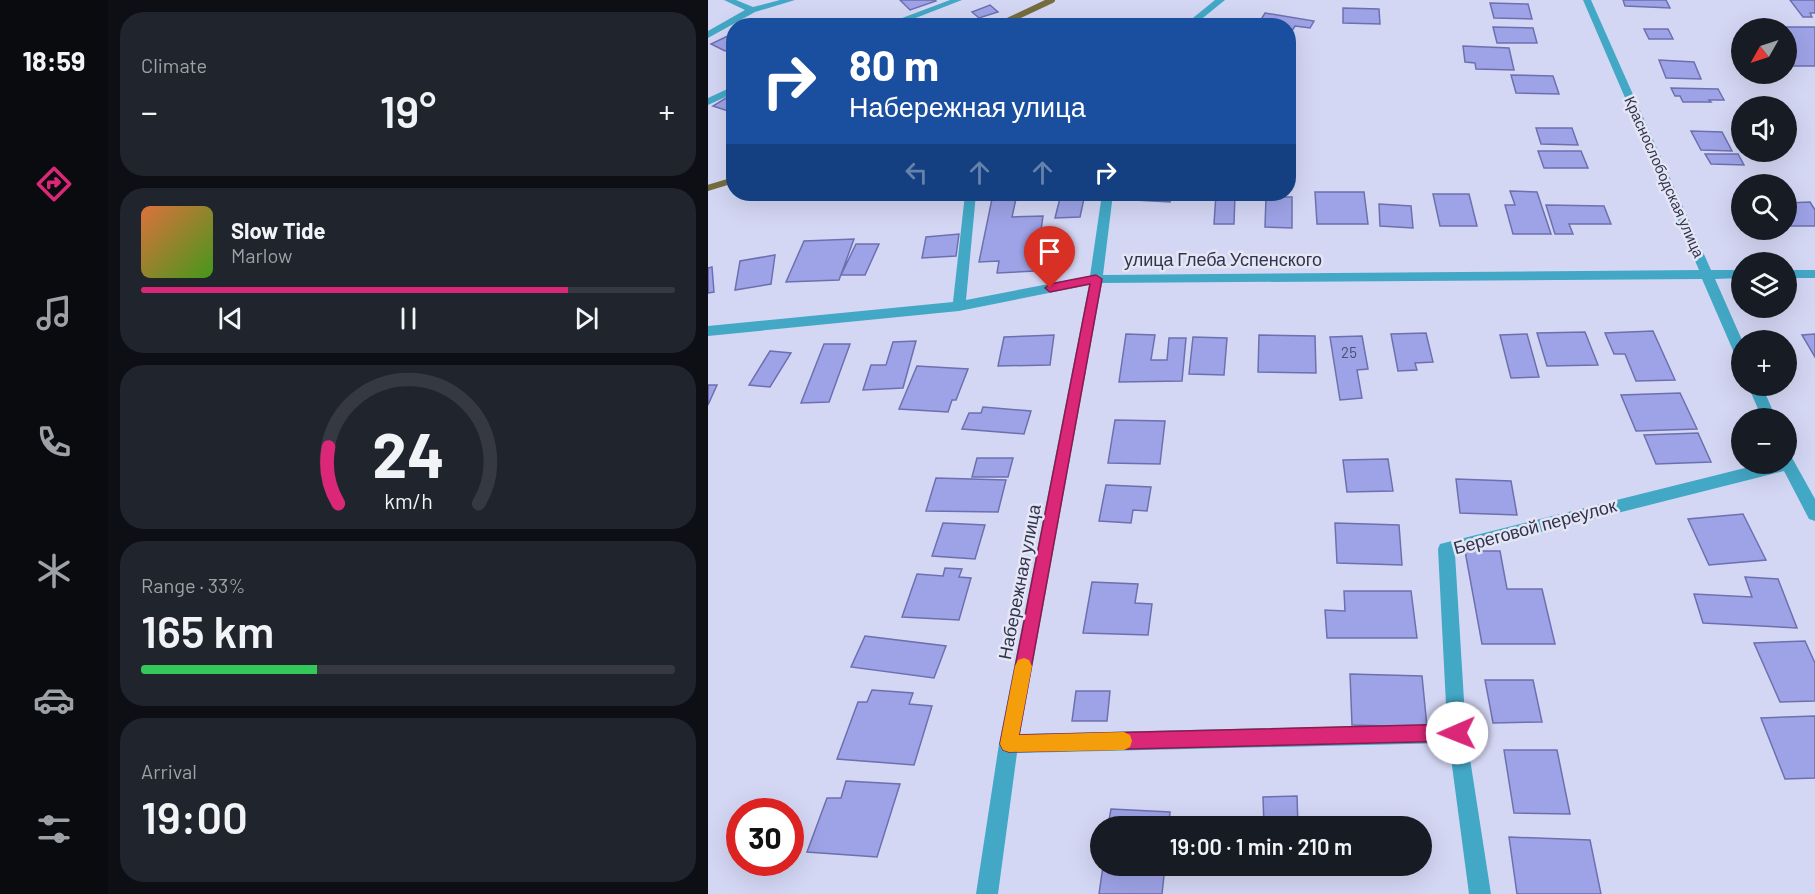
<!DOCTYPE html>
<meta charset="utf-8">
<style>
:root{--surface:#171b24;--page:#20242c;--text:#f1f3f6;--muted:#9ea1a6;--line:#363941;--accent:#db2777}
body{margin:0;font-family:Barlow,sans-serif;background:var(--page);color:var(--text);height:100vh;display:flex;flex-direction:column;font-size:22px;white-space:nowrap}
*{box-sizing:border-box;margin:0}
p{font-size:20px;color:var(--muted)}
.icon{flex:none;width:33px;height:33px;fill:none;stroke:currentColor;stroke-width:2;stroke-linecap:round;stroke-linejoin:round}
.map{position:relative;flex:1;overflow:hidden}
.side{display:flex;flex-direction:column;gap:12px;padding:12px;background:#0d0f14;width:600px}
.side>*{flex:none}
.banner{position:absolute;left:18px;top:18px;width:570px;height:183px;border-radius:24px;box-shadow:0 6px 24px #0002;background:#1a4fa0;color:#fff;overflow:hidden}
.needle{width:39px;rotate:231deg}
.tools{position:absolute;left:1023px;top:18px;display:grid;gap:12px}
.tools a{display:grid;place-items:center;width:66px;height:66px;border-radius:50%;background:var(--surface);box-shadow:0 6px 24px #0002;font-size:30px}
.speed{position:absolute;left:18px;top:798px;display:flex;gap:12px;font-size:30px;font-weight:700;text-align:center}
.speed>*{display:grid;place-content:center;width:78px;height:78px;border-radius:50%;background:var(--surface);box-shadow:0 6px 24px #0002;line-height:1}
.speed .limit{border:9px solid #d22;background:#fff;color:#111}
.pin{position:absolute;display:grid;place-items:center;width:51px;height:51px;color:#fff;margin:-62px -26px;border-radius:50% 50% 50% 0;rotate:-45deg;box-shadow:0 0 6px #0007}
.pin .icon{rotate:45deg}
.me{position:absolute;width:66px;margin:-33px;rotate:269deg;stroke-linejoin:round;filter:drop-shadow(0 0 4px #0008)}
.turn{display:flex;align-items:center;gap:21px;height:126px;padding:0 24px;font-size:27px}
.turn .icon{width:78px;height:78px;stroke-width:2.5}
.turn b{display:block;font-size:42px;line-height:51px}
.lanes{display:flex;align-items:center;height:57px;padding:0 24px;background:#0003;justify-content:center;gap:30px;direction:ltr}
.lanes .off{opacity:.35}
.big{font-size:45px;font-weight:600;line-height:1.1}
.side .card{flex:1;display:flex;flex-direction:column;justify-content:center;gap:9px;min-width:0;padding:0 21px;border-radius:24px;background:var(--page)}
.side .dial{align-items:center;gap:0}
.dial svg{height:156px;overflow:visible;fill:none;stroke:var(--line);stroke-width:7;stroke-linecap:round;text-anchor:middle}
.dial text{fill:var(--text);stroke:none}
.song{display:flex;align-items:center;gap:18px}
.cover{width:72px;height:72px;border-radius:9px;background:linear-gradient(135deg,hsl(20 70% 55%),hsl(100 70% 35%))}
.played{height:6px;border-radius:3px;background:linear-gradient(90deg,var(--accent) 80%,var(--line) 80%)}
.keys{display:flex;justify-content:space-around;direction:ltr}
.heat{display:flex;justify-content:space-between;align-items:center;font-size:33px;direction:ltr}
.charge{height:9px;border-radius:4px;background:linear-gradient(90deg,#34c759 33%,var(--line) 0)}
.trip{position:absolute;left:382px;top:816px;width:342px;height:60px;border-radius:30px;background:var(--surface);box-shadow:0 6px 24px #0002;font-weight:600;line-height:60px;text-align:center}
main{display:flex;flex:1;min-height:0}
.menu{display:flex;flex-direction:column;width:108px;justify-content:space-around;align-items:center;background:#090b0e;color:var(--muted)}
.menu .icon{width:42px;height:42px}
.menu .on{color:var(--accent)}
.menu b{font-size:27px;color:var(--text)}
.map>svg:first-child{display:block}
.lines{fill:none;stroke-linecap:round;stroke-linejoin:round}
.stream{stroke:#756d3f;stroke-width:6}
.building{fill:#9ea3e7;stroke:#6d70af;stroke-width:1.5}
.minor{fill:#43a8c6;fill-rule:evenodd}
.route{fill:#db2777;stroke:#8e194d;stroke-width:1.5}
.slow{fill:#f59e0b}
.labels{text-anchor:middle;stroke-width:5;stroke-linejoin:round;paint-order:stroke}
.far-street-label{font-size:15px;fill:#32334f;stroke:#e4e6f4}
.number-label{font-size:15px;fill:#4d4f75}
.street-label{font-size:18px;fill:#32334f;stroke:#e4e6f4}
</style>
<main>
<nav class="menu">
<b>18:59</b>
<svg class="icon on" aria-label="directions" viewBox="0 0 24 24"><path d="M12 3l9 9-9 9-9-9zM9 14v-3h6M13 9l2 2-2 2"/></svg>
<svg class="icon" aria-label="music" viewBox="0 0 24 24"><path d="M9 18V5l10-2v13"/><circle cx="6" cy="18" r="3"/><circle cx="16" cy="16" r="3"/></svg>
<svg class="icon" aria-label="phone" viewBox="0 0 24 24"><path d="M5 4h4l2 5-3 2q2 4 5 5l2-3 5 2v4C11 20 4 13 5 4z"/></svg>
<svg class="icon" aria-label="climate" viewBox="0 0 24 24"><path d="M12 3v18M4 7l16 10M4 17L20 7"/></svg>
<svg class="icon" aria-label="car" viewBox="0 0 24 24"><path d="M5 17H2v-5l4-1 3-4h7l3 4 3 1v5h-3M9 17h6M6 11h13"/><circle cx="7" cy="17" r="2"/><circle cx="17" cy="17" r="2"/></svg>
<svg class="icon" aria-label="filters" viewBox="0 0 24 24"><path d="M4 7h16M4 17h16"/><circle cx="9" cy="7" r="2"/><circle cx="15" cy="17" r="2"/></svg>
</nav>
<section class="side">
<div class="card"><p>Climate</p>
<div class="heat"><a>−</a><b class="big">19°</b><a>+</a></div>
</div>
<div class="card">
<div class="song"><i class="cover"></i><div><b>Slow Tide</b><p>Marlow</p></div></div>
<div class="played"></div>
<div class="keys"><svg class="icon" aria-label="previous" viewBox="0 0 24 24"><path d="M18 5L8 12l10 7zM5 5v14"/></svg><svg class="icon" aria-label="pause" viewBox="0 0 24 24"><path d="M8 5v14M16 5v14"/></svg><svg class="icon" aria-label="next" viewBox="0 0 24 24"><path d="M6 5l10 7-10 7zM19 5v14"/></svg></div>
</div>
<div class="card dial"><svg viewBox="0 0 100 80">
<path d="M14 69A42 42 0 1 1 86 69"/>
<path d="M14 69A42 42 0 0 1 9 40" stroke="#db2777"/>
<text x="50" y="56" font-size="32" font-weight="700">24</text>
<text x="50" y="72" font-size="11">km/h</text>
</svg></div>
<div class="card"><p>Range · 33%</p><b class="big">165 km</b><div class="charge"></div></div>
<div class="card"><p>Arrival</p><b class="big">19:00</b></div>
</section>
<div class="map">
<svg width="1107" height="894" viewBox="0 0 1107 894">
<rect width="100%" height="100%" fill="#d4d7f4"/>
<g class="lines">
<path class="stream" d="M289 26 344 0
M0 188 26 180"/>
</g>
<path class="building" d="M192 0H227L228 1 202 10Z
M915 0H958L962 8 917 6Z
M1082 0H1107V13H1102L1104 17H1095Z
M782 3 820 4 824 19 786 18Z
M282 5 290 12 271 18 264 12Z
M635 8 671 9 672 24 635 23Z
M557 13 606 21 602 28 587 26 580 37V26H549Z
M785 27 825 28 829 43H789Z
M1052 27H1107V66H1081L1078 64V28Z
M936 29H960L965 39H941Z
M26 33V47L17 51 3 44Z
M755 46 801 48 806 70 768 69 767 63 757 62Z
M951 60 986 62 993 79 958 78Z
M803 75 845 76 851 94 808 93Z
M963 88 1010 89 1016 100H1001L1003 102H975L972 96H967Z
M26 93V113L5 106Z
M828 128H864L870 145 833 144Z
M983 131 1014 132 1024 151 993 150Z
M830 151H873L880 168H836Z
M997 154H1030L1036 165 1003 164Z
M802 191 829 192 843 234H805L797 205H807Z
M607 192H656L660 224H609Z
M285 194H309L304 217 335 216 327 271 289 273 291 261 271 262Z
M353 194H377L372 217 347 218Z
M428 194H464L462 202 427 200Z
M508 194H527L526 224H506Z
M725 194H761L769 226H732Z
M558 197H584V228L557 227Z
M1102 202 1107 210V226H1078V203Z
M671 204 703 206 705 228 672 226Z
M838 205 896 206 903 224H861L865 234H847Z
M1024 210H1034V224H1031Z
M251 234 248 256 214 258 218 237Z
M146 239 131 280 78 282 96 241Z
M148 244H171L157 275H133Z
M67 255 63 284 27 290 32 261Z
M4 267 6 292 0 293V268Z
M945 331 967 380 928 381 917 354H906L897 333Z
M877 332 890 365 839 366 829 333Z
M718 333 725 362 707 363 709 370 690 371 683 334Z
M418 334 447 335 443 360H459L461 338H478L474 381 411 382Z
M819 334 831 377 803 378 792 335Z
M1107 334V357L1094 335Z
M346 335 342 365 290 366 296 337Z
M551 335 607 336 608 373 550 372Z
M654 336 660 369 649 370 654 398 632 400 622 337Z
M485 337 519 338 516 375 481 374Z
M208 341 195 388 155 390 163 365H178L185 342Z
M116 344H142L121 402 93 403Z
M62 351 83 353 62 387 41 385Z
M209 366 260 369 248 400H244L240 412 191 409Z
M0 385H9L0 405Z
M972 393 989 429 928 431 913 395Z
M275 407 323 411 316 434 254 429 261 413H273Z
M407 420 457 421 452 464 400 463Z
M990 433 1003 462 948 464 936 435Z
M269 458H305L300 477H264Z
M680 459 685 491 639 492 635 460Z
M228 478 298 480 290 512 218 511Z
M748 479 803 481 809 515 752 513Z
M398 485 443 487 439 511 425 510 423 523 391 521Z
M1035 514 1058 560 1001 565 980 519Z
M235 523 277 525 267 559 224 556Z
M627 523 691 525 694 565 629 563Z
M757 551H792L799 589H834L847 644H774Z
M237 568 254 569 251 577 263 578 251 620 194 617 209 574 235 576Z
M1037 577 1070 579 1089 628 995 623 986 594 1044 597Z
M384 582 430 584 427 603 444 604 440 635 375 633Z
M636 591H703L709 638H619L617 610 637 611Z
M157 636 238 646 226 678 143 667Z
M1097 641 1107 663V701L1072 702 1046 643Z
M642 674 714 676 719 727 644 725Z
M777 680H825L834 722 785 723Z
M164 690 205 693 201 704 224 706 206 765 129 759 150 702H159Z
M368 691H402L399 721H364Z
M1107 716V778L1077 779 1053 718Z
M796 750H849L862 814 806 813Z
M138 781 192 784 169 857 99 852 119 798H133Z
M589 796 590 826H556L555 797Z
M403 809 462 812 461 826H400Z
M801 837 882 840 893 894H809Z
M395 866H457L454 894H391Z"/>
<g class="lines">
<path class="minor" d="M16 0H28L45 7 72 0H87L47 12 0 38V31L37 10Z
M242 0H254L187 26H173Z
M507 0H517L485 26H475Z
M875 0H883L1003 270H1034V278L1007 279 1034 340V360L1027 355 994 279 394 283 312 734 739 724 730 549 732 544 1053 464H1078V454L1083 456 1107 499V521L1101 519 1076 471 747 554 758 733 783 894H761L741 743 309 753 290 894H268L291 744 381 285 251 311 0 336V326L245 302 257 194H268L258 300 382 276 394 194H405L395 275 991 270Z
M26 86V93L0 105V98Z
M1078 270H1107V278H1078Z
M1040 386H1054L1068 418H1054Z"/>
</g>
<path class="route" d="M388 275 394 279 311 735 749 724 755 727 757 733 755 739 749 741 301 752 295 750 292 744 382 284 342 292 337 288 342 284Z"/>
<path class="slow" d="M316 658 321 660 324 666 311 735 416 732 422 735 424 741 422 747 416 750 301 752 295 750 292 744 307 666 310 660Z"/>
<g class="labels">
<g class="far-street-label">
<text transform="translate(956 177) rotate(66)" y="5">Краснослободская улица</text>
</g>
<g class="number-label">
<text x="641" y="358">25</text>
</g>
<g class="street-label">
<text x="515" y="266">улица Глеба Успенского</text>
<text transform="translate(827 527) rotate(-15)" y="6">Береговой переулок</text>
<text transform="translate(312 582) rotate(-79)" y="6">Набережная улица</text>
</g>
</g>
</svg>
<div class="tools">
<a><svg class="needle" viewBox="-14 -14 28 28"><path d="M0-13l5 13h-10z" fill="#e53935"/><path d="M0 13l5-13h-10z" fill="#9ea1a6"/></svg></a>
<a><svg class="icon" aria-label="sound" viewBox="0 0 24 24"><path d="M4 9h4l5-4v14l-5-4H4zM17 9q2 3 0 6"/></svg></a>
<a><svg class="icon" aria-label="search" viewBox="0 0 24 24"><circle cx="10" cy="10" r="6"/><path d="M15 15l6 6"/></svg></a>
<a><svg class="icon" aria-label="layers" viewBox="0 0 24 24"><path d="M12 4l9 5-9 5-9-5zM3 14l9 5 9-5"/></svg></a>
<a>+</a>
<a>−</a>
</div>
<div class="speed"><div class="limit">30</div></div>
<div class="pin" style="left:342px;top:288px;background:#d93025"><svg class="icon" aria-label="arrive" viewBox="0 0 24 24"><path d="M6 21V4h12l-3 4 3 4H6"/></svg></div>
<svg class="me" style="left:749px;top:733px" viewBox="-20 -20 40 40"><circle r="19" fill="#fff"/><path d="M0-13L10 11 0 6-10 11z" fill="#db2777"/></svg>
<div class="trip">19:00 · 1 min · 210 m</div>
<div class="banner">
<div class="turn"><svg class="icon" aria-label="right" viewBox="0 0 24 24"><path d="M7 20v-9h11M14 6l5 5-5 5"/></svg><div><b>80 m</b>Набережная улица</div></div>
<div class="lanes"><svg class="icon off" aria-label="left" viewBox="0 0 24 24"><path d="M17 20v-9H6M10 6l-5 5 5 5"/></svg><svg class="icon off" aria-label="ahead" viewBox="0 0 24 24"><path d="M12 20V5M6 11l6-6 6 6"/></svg><svg class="icon off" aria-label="ahead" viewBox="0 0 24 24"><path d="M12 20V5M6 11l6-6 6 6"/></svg><svg class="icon" aria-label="right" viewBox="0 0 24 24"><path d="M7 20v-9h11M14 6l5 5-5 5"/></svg></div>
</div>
</div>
</main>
